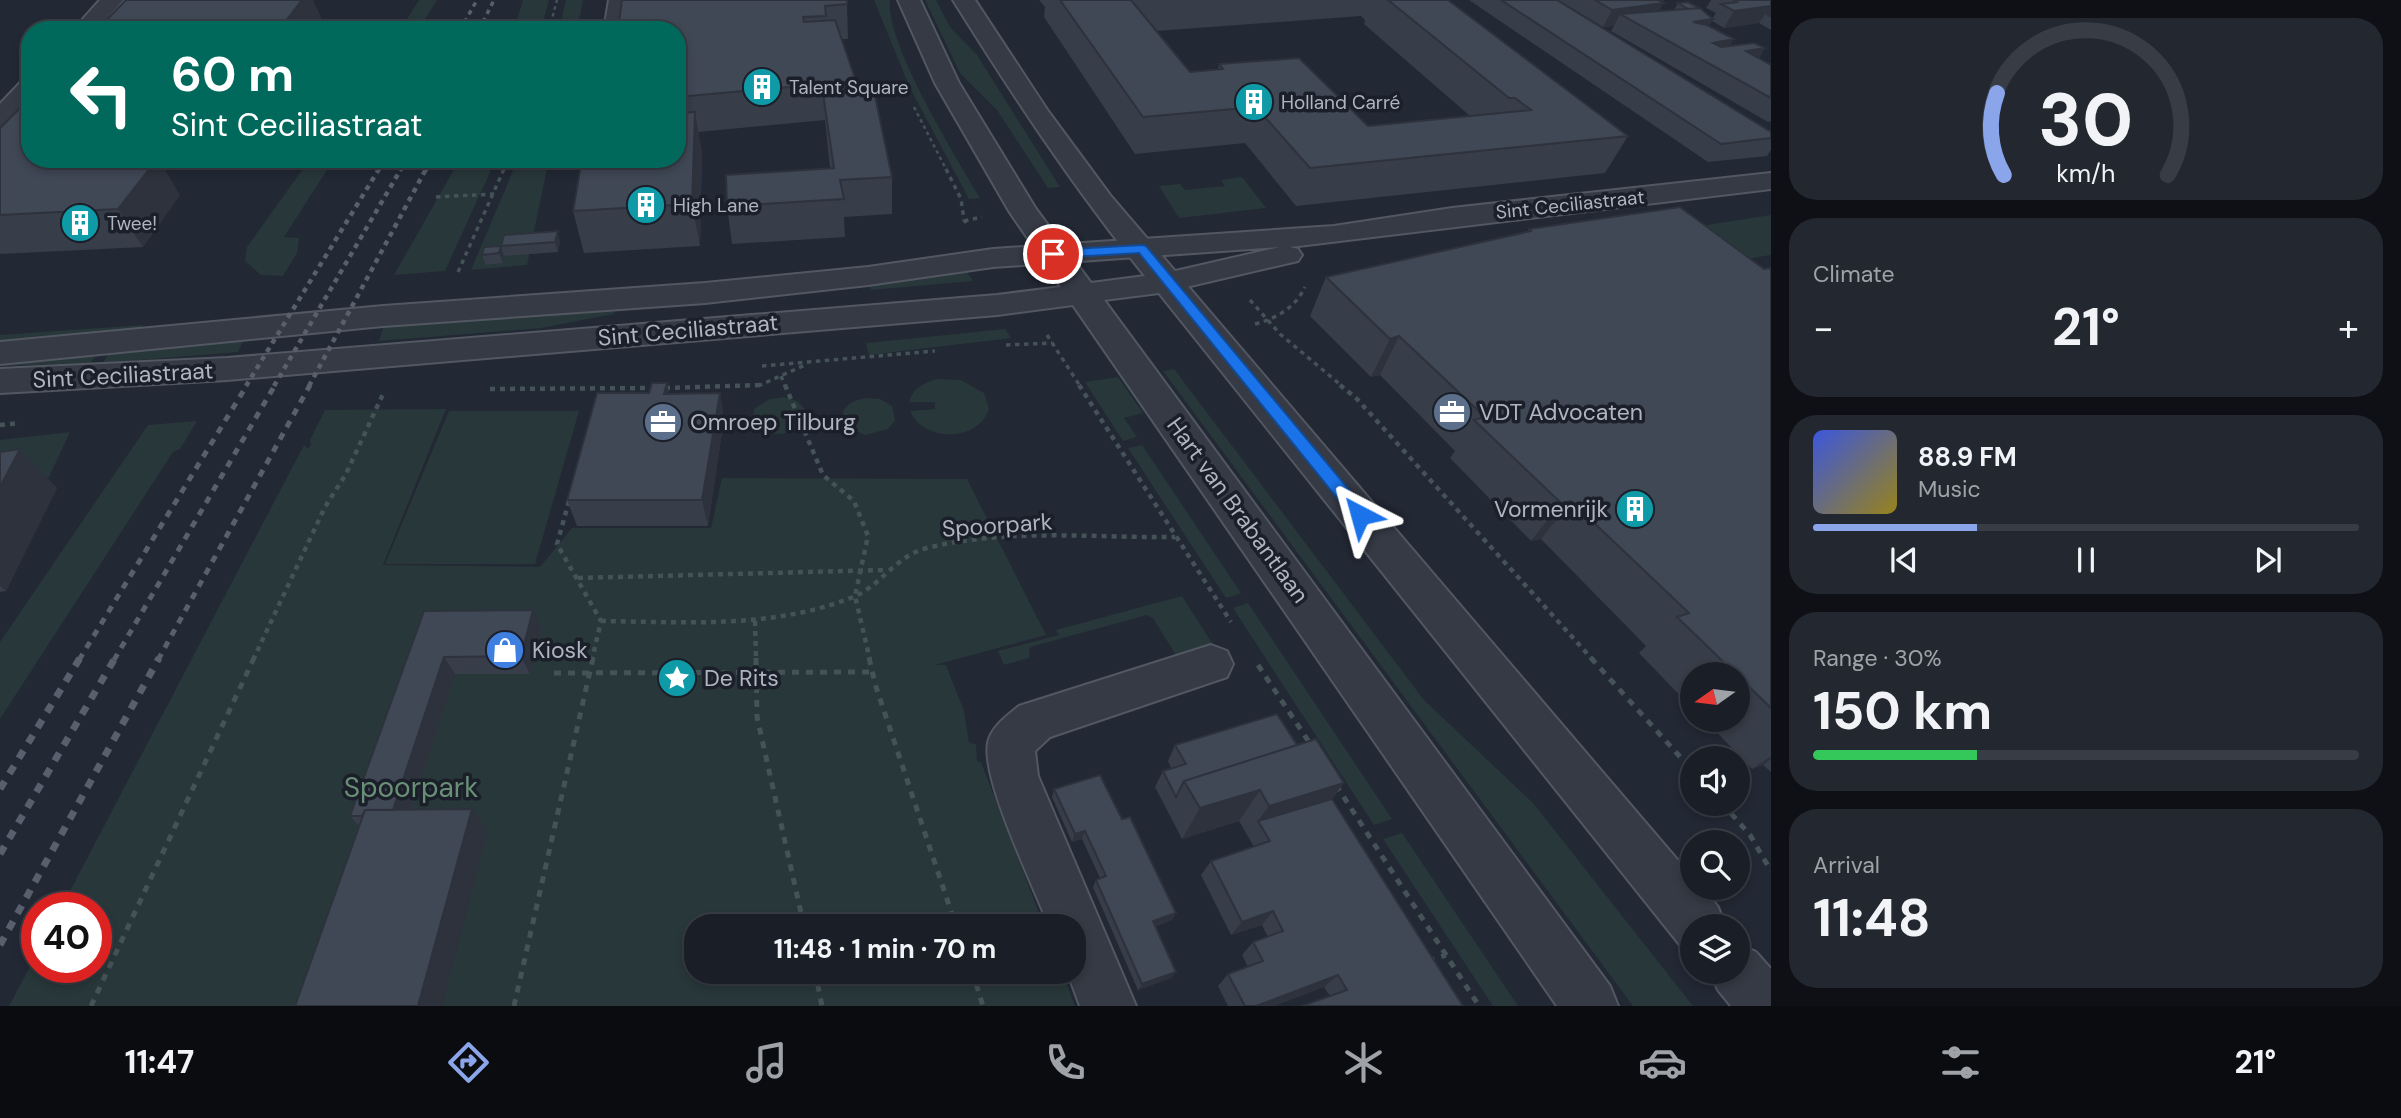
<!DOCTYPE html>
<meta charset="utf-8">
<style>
:root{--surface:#1a1e27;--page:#23272f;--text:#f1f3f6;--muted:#9fa2a7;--line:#383c44;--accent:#8ba5ea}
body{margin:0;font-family:"DM Sans",sans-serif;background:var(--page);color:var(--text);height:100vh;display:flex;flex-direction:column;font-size:26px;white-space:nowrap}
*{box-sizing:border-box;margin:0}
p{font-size:23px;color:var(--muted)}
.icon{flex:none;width:38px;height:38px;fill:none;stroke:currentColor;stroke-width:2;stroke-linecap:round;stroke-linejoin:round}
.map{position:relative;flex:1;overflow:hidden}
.details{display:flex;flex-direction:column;gap:18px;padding:18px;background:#0e1015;width:630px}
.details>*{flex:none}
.hud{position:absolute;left:21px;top:21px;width:665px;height:147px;border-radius:28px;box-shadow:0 4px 10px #0003,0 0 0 2px var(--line);background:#00695c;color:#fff;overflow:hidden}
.needle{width:46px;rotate:256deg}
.tools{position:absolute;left:1680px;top:662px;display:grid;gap:14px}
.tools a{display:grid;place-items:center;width:70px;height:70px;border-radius:50%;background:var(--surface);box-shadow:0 4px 10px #0003,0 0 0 2px var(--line);font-size:35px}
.speed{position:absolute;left:21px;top:892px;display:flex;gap:14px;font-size:35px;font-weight:700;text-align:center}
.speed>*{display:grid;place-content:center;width:91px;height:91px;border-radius:50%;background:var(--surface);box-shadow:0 4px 10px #0003,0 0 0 2px var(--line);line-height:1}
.speed .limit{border:10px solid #d22;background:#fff;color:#111}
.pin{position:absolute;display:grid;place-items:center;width:60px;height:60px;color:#fff;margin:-30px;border:4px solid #fff;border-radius:50%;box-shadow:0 2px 7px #0007}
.me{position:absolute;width:77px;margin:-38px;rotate:321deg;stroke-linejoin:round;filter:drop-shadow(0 0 5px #0008)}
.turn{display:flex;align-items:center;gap:24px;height:147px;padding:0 35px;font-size:32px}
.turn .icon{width:91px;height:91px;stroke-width:2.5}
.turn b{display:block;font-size:49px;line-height:60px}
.big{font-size:52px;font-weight:700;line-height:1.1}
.details .tile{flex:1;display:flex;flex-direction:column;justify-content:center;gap:10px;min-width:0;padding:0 24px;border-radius:28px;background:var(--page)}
.details .dial{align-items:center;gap:0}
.dial svg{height:182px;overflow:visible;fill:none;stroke:var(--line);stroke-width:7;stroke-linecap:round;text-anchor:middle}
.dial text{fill:var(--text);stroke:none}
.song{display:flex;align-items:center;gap:21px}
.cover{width:84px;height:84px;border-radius:10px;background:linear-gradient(135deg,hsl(230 70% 55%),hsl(50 70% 35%))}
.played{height:7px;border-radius:4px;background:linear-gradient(90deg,var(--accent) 30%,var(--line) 30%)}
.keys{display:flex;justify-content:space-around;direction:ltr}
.heat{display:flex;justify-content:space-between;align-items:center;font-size:38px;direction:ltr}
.charge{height:10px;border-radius:5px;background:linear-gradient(90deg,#34c759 30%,var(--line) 0)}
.trip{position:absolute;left:684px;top:914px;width:402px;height:70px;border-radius:28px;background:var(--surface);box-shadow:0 4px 10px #0003,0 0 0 2px var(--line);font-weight:700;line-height:70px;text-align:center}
.tab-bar{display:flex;height:112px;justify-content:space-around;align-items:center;background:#0a0c10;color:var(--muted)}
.tab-bar .icon{width:49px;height:49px}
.tab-bar .active{color:var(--accent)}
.tab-bar b{font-size:32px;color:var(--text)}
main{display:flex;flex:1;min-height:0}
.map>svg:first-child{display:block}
.green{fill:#283739}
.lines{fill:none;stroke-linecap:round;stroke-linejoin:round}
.service-casing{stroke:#525762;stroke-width:4}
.minor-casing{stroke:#525762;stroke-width:4}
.tertiary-casing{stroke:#525762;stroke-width:4}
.path-far3{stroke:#455257;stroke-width:2.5;stroke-dasharray:3.5 3.5;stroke-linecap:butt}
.path-far2{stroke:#455257;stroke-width:3.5;stroke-dasharray:4.5 4.5;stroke-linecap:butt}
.path-far1{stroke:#455257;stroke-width:4.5;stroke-dasharray:5 5;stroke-linecap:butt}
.path{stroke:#455257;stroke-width:5;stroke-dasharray:7 7;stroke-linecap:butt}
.service{fill:#353a45;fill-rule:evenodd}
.minor{fill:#353a45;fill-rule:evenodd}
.tertiary{fill:#353a45;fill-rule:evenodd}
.rail-far3{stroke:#595f6d;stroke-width:3.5;stroke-dasharray:4.5 4.5;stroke-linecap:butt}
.rail-far2{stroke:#595f6d;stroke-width:4.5;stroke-dasharray:5 5;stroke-linecap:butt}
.rail-far1{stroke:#595f6d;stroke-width:5;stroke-dasharray:7 7;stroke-linecap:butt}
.rail{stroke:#595f6d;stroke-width:7;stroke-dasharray:9 9;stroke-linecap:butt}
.wall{fill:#373d49;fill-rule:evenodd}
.shaded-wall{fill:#2d323c}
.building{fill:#404755;stroke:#2d323c;stroke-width:2}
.route{fill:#1a73e8;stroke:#114b97;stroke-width:2}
.labels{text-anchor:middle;stroke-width:7;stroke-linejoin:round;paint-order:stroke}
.far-poi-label{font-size:19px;fill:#afb4c1;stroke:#1b1f29;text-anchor:start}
.far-street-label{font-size:19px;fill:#afb4c1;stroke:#1b1f29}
.street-label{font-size:23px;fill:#afb4c1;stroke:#1b1f29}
.poi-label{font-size:23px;fill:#afb4c1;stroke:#1b1f29;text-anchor:start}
.near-park-label{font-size:28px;fill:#6a8f77;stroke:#1b1f29}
</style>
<main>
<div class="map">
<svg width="1771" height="1006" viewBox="0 0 1771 1006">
<rect width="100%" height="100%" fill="#222834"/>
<path class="green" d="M419 0H437L418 30H400Z
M523 0H549L541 30H514Z
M566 0H583L577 30H559Z
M874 0H890C885 43 956 157 980 198L969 199 910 88Z
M925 0H936L950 27 977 55 1060 187 1048 188 997 110 960 73Z
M310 159H334L284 237 299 238 297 253 283 276 261 275 245 261 247 247Z
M460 159H496L445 271 394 275Z
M518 159H549L527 265 471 270Z
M1242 177 1266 208 1179 218 1159 186 1180 184 1185 190 1225 186 1221 180Z
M1771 215V255L1739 260 1694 227Z
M967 272 973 281 871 290 869 283Z
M615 307 614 314 541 328 379 341 384 325Z
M143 325 141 329 0 345V335Z
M1005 329 1011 338 869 355 866 343Z
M246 335 238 352 103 363 110 351H98L91 363 0 366V359Z
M1174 369 1424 700 1534 804 1693 1006H1633L1163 371Z
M1118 377 1143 413 1124 418 1137 437 1123 441 1085 382Z
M938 379 961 380 984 393 989 409C978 443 923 442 910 411L935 409V402H909C913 388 924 382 938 379Z
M784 397 797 401 805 409 802 425C788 436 772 437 757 428L752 418 755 408 770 399Z
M867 398 880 399 892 406 895 420 888 429 865 435 845 426C837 408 851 400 867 398Z
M446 409 383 565 540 567 572 528H711L722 478 967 479 1046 635 935 665H946L964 711 969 743 976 744 977 761 981 762 1044 926H696V971H1062L1075 1006H9L37 954V968H96V908H61L304 445 308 449 311 444 310 440 325 410Z
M449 411H579L535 564H385Z
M197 421 180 449 173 452 0 719V642L148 425Z
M70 432 49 477 0 483V440Z
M1142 445 1241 593 1226 598 1128 448Z
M1182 596 1219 654 1182 665 1153 618 1147 615 1030 647 1029 658 1004 665 998 651 1059 635 1056 630Z
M1248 603 1392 819 1374 825 1233 608Z
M1402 833 1518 1006H1493L1383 839Z"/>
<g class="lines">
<g class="service-casing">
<path id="service" d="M609 0H625L620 30H604Z"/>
</g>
<g class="minor-casing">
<path id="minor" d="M1771 173V189L1290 247 1298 249 1302 255 1298 261 1169 291 1158 289 1153 282 1158 275 1280 247 993 267 868 285 705 303 383 326 0 364V342L383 306 705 283 868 267 993 249 1334 226 1452 208Z
M1211 645 1227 651 1233 664 1227 677 1050 737 1035 751 1038 776 1136 1006H1080L1067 971H1074V926H1049C1034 887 981 779 988 743 991 727 1007 716 1019 706Z"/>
</g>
<g class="tertiary-casing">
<path id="tertiary" d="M100 0H123L97 30H73Z
M898 0H920L959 83 1036 209 1091 283 1145 276C1074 188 1013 96 953 0H975L1048 111 1110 195 1692 877V887H1701L1718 907 1725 926H1692V950L1680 945 1159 293 1104 300 1610 986 1618 1006H1557L1073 305 997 315 227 380 0 393V369L227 358 997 295 1061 287 1009 211 935 83Z
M30 80V102L9 124 0 127V104L21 82Z
M1738 944 1756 952 1771 969V1006H1731L1718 990 1710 971H1738Z"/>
</g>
<path class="path-far3" d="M549 30 557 0
M914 107 947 171
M503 171 508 159"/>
<path class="path-far2" d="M946 169 961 199 964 220 968 225
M436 197 494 194
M964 221 982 217
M458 272 504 169
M1250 300 1280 334 1342 386
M1255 324C1277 318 1295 308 1305 287
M1047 335 1080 386
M1006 345 1052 343
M762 366 935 351
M781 376 785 386
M758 386 805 365"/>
<path class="path-far1" d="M785 385 823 475 854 501 868 536 855 596 870 660
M1079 385 1231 622
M1340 385 1357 399 1593 660
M665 388 761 385
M490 389 656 388
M0 425 20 423
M569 501 557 544 601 621 592 660
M578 578 884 570
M601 621C684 622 774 629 853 597 881 586 895 556 927 548 1007 528 1093 538 1175 537
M755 621 756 660
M253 660 325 507 346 474 383 394"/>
<path class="path" d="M756 658 757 717 804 926
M869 658 876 687 956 926
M1591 658 1692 770
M1258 665 1311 745
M554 673 873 672
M1336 785 1479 1006
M1722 803 1750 835 1771 871
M1428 961 1446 955
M815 971 822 1006
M972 971 983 1006
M91 1006 254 658
M514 1006 593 658"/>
<use href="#service" class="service"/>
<use href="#minor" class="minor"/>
<use href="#tertiary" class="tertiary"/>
<path class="rail-far3" d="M460 30 477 0
M479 30 494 0
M378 171 385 159
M400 171 407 159
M426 171 431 159"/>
<path class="rail-far2" d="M246 386 379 169
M274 386 401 169
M309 386 426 169"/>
<path class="rail-far1" d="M79 660 247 385
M114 660 275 385
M158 660 310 385"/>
<path class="rail" d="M0 789 80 658
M0 854 115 658
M0 945 159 658"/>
</g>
<path class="wall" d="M126 0 324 24 320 30H97Z
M622 0 847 4 848 39H842L856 81V92L892 177V214L844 217 845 237 732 244 727 206 830 168 825 120 698 132 702 153 700 246 584 253 573 211 677 159V30Z
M1039 0H1448L1628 136 1605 173 1296 206 1245 143 1135 154 1044 17 1045 7ZM1361 16 1365 20 1364 24 1470 116 1368 126 1219 64 1218 70 1190 72 1156 31Z
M1469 0H1557L1771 132V150L1767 156 1708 162Z
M1558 0H1664L1659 11 1674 10 1678 3 1712 19 1716 13 1706 8 1711 0H1771V30L1759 23 1724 28 1712 21 1709 26 1730 46 1765 48 1759 58 1771 65V121L1768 122 1611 31 1614 26 1603 27Z
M0 128 180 195 143 247 0 254Z
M1529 229 1764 269 1771 268V772L1763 765 1752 769 1704 719H1738V674H1692V708L1639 653 1646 646 1541 539 1531 541 1450 458 1455 451 1380 375 1371 377 1310 316 1326 277 1527 232Z
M560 241 558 252 504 256 501 246Z
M501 246 504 256 503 263 486 265 482 255Z
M649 393 670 394 720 393 724 419 708 526H577L567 500Z
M20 449 57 488 6 591 0 592V452Z
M424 611 542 628 530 674H455L411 810 488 830 359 826 350 816Z
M1175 745H1297L1344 783 1332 799 1463 1006 1330 996 1324 987 1274 1006H1228L1218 986 1228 974 1248 967 1242 955 1253 942 1268 937 1262 925 1231 935 1201 875 1211 861 1254 847 1239 821 1182 839 1155 787 1163 771 1171 768 1168 761Z
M1054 789 1122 819 1176 913 1172 920 1156 926 1176 972 1171 978 1138 990 1093 887 1096 880 1100 878 1082 839 1072 842 1052 797Z"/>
<path class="shaded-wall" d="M302 0H313L324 24 320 30H289L285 22Z
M1648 0H1664L1662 4 1664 3 1654 20 1620 14 1614 26 1603 27 1612 10Z
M1771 6V18L1765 14 1759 23 1724 28 1734 11Z
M1713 19 1702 36 1693 22Z
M1734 39 1723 57 1713 43Z
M1765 48 1753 66 1746 51Z
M695 112 702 153 700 246 692 204Z
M73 159H127L70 162Z
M157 159H159L180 195 143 247 118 209Z
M558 231 560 241 558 252 555 242Z
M501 246 504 256 503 263 499 253Z
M1399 336 1380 375 1371 377 1390 339Z
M667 383 673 410 664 394Z
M720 393 724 419 708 526 702 500Z
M20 449 57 488 6 591 0 586V487Z
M1571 501 1541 539 1531 541 1561 503Z
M533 610 542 628 530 674 521 656Z
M444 657 455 674 404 831 390 816Z
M1771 756V759L1763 765 1752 769Z
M1344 783 1319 815 1258 821 1269 806Z
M1260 790 1239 821 1182 839 1200 808Z
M472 809 488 830 442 1006H418Z
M1085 831 1082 839 1072 842 1075 834Z
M1273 911 1262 925 1231 935 1242 922Z
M1176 913 1172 920 1149 928 1153 921Z
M1176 972 1171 978 1138 990 1142 984Z
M1338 975 1324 987 1274 1006H1256Z"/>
<path class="building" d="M126 0H302L285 22 170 27 167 30H97Z
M622 0H847V4L825 6 826 16 803 17 804 22 835 20 856 81 677 97V30H618Z
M1060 0H1131L1190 72 1223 69 1219 64 1299 58 1368 126 1531 110 1515 98H1509L1388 0H1448L1628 136 1310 168 1256 107 1143 117Z
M1501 0H1557L1771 132V138L1721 144Z
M1595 0H1658L1664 3 1612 10Z
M1734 0H1771V6L1734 11 1721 4 1737 2Z
M1688 2 1699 8 1688 9 1678 3Z
M1700 8 1713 19 1693 22 1707 25 1734 39 1713 43 1721 47 1754 43 1765 48 1746 51 1771 65V98L1620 14Z
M874 91 892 177 840 180 844 199 727 206 726 175 834 168 823 94Z
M30 98V159H73L70 162 157 159 118 209 0 215V128Z
M695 112 692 204 573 211 582 159H677V113Z
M1680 207 1764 269 1771 268V708L1738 676V674H1736L1677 617 1689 613 1571 501 1561 503 1474 420 1485 417 1399 336 1390 339 1326 277 1531 231 1529 229Z
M558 231 555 242 501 246 504 235Z
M501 246 499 253 482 255 484 247Z
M652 383H667L664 394 720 393 702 500H567L597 393H649Z
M20 449 0 487V452Z
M533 610 521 656 444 657 393 810H365L362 816H350L424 611Z
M1277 714 1297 745 1184 781 1176 797 1163 771 1186 764 1175 745Z
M1316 739 1344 783 1269 806 1260 790 1200 808 1184 781Z
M1100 775 1122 819 1130 817 1176 913 1153 921 1176 972 1142 984 1096 880 1106 876 1105 874 1085 831 1075 834 1054 789Z
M1332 799 1463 1006H1302L1347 990 1338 975 1256 1006H1245L1228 974 1263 961 1253 942 1283 931 1273 911 1242 922 1211 861 1270 841 1258 821Z
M472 809 418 1006H295L365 810Z"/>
<path class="route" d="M1142 245 1146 246 1366 510V519H1354L1139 253 1053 258 1047 254 1053 250Z"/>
<defs>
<g id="building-disc" transform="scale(2.0125)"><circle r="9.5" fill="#0f9aa8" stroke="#1b1f29"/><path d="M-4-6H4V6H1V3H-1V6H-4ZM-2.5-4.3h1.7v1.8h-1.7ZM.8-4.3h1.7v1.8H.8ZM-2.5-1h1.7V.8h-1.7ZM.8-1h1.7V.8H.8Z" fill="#fff"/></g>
<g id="office-disc" transform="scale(2.0125)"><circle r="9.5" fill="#5c6f8a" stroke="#1b1f29"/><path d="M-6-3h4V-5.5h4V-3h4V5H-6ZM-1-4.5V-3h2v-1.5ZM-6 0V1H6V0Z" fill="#fff"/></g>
<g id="shop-disc" transform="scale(2.0125)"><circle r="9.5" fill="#3f7fe0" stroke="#1b1f29"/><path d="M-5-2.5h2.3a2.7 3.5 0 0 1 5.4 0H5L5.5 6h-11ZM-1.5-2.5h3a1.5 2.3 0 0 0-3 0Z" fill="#fff"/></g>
<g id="sight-disc" transform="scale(2.0125)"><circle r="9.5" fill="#0f9aa8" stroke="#1b1f29"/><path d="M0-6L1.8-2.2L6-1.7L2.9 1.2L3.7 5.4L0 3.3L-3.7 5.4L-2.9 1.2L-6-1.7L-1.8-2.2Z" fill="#fff"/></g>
</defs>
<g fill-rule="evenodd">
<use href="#building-disc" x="762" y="87"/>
<use href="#building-disc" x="1254" y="102"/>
<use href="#building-disc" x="646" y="205"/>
<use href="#building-disc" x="80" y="223"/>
<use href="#office-disc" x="1452" y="412"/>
<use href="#office-disc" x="663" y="422"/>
<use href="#building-disc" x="1635" y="509"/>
<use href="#shop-disc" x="505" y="650"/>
<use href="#sight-disc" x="677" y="678"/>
</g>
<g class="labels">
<g class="far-poi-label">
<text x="789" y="94">Talent Square</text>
<text x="1281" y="109">Holland Carré</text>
<text x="673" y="212">High Lane</text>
<text x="107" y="230">Twee!</text>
</g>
<g class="far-street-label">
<text transform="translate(1570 204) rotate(-6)" y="7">Sint Ceciliastraat</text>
</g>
<g class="street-label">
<text transform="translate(688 330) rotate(-5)" y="8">Sint Ceciliastraat</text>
<text transform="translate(123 375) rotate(-3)" y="8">Sint Ceciliastraat</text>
<text transform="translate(1238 510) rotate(54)" y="8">Hart van Brabantlaan</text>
<text transform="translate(997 525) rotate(-4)" y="8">Spoorpark</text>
</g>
<g class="poi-label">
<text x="1479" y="420">VDT Advocaten</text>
<text x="690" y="430">Omroep Tilburg</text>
<text x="1608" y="517" text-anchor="end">Vormenrijk</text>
<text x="532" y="658">Kiosk</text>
<text x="704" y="686">De Rits</text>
</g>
<g class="near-park-label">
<text x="411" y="797">Spoorpark</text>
</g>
</g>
</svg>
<div class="tools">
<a><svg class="needle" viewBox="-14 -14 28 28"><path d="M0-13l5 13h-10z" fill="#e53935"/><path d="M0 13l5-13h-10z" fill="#9fa2a7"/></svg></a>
<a><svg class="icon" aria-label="sound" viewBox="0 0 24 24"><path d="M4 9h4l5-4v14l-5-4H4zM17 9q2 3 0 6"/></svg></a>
<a><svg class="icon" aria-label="search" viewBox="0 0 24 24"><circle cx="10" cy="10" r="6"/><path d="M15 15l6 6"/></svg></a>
<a><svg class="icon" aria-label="layers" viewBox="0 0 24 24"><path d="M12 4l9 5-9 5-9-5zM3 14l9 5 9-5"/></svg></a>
</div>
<div class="speed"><div class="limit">40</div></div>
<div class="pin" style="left:1053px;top:254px;background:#d93025"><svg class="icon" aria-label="arrive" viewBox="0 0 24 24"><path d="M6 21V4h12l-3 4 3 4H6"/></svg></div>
<svg class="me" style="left:1360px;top:515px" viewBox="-20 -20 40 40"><path d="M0-17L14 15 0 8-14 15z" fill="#1a73e8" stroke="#fff" stroke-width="4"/></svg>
<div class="trip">11:48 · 1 min · 70 m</div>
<div class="hud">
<div class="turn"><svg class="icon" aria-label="left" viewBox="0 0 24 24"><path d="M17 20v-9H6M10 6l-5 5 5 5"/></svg><div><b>60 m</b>Sint Ceciliastraat</div></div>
</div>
</div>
<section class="details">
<div class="tile dial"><svg viewBox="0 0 100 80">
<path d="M14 69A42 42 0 1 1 86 69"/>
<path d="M14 69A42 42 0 0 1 11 33" stroke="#8ba5ea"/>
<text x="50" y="56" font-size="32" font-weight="700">30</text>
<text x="50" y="72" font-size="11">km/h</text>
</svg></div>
<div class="tile"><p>Climate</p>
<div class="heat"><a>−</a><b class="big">21°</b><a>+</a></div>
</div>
<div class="tile">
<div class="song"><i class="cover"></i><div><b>88.9 FM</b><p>Music</p></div></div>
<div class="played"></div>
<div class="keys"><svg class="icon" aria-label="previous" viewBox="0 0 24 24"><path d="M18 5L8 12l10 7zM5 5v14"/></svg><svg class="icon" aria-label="pause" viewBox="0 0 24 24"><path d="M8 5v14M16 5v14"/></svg><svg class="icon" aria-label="next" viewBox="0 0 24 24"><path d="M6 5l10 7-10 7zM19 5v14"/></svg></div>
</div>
<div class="tile"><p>Range · 30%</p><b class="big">150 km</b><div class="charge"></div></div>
<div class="tile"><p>Arrival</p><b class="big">11:48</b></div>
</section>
</main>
<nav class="tab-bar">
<b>11:47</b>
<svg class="icon active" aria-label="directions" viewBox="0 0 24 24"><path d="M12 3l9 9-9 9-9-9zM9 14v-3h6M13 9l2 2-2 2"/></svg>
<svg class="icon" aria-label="music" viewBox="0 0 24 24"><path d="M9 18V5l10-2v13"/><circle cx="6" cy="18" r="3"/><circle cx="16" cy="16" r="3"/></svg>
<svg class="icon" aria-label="phone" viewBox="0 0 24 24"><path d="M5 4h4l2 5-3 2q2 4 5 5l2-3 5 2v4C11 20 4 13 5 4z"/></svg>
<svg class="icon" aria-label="climate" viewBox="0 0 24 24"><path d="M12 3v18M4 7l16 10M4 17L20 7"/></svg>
<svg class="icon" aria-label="car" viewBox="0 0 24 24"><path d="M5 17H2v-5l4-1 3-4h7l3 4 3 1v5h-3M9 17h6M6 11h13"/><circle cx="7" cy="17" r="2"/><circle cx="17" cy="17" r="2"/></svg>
<svg class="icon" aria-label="filters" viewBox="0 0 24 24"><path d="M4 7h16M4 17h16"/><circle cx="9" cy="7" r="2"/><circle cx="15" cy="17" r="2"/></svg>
<b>21°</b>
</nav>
